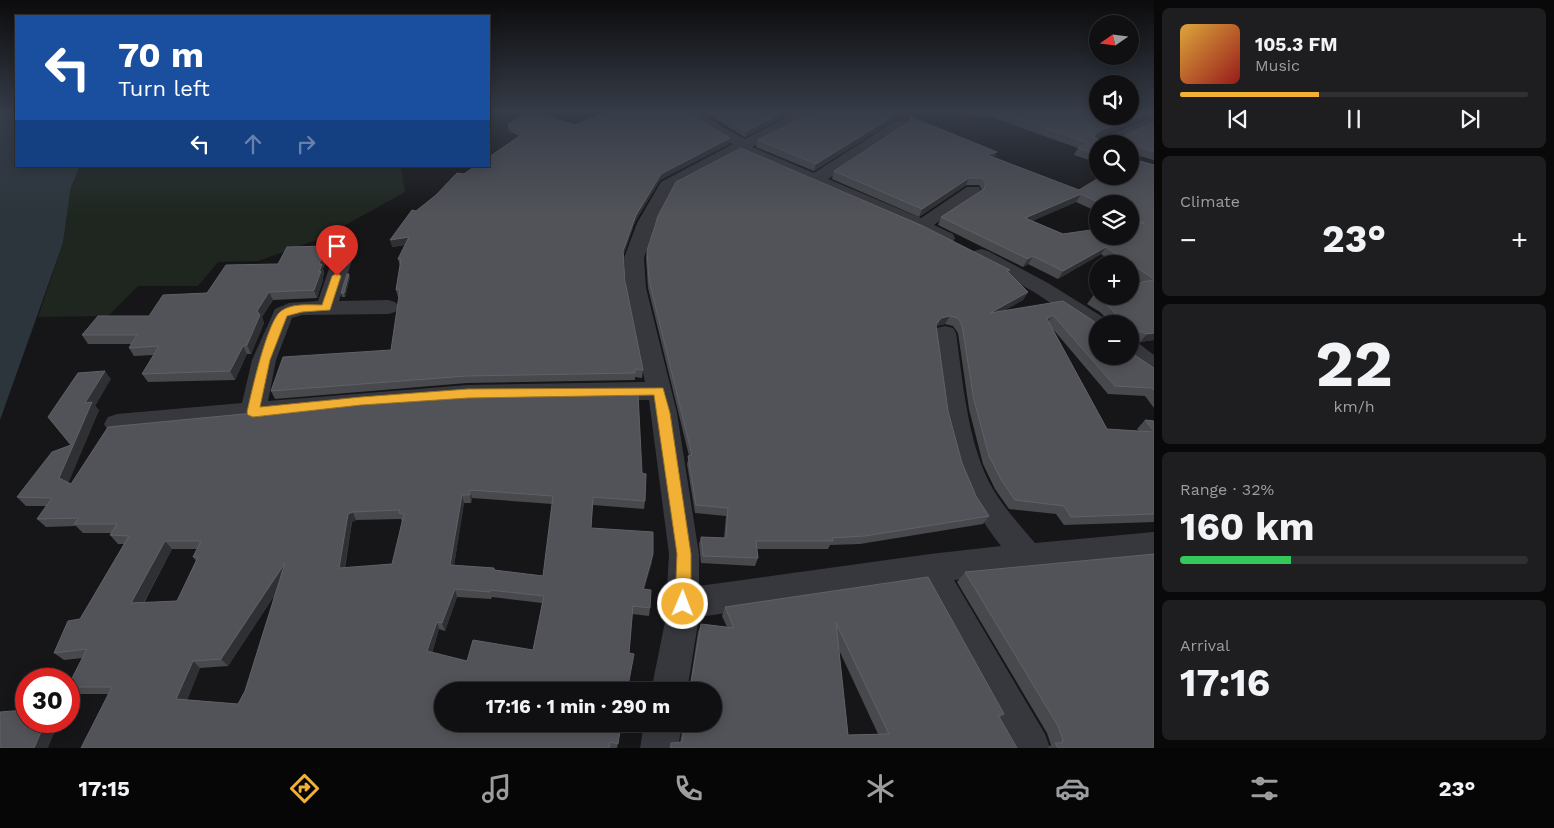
<!DOCTYPE html>
<meta charset="utf-8">
<style>
:root{--surface:#101012;--page:#1e1e20;--text:#f1f3f6;--muted:#9c9d9f;--line:#303032;--accent:#f2b134}
body{margin:0;font-family:"Work Sans",sans-serif;background:var(--page);color:var(--text);height:100vh;display:flex;flex-direction:column;font-size:19px;white-space:nowrap}
*{box-sizing:border-box;margin:0}
p{font-size:16px;color:var(--muted)}
.icon{flex:none;width:28px;height:28px;fill:none;stroke:currentColor;stroke-width:2;stroke-linecap:round;stroke-linejoin:round}
.map{position:relative;flex:1;overflow:hidden}
.sheet{display:flex;flex-direction:column;gap:8px;padding:8px;background:#09090a;width:400px}
.sheet>*{flex:none}
.hud{position:absolute;left:15px;top:15px;width:475px;height:152px;border-radius:0px;box-shadow:0 2px 12px #0003,0 0 0 1px var(--line);background:#1a4fa0;color:#fff;overflow:hidden}
.needle{width:32px;rotate:256deg}
.buttons{position:absolute;left:1089px;top:15px;display:grid;gap:10px}
.buttons a{display:grid;place-items:center;width:50px;height:50px;border-radius:50%;background:var(--surface);box-shadow:0 2px 12px #0003,0 0 0 1px var(--line);font-size:25px}
.speed{position:absolute;left:15px;top:668px;display:flex;gap:10px;font-size:25px;font-weight:700;text-align:center}
.speed>*{display:grid;place-content:center;width:65px;height:65px;border-radius:50%;background:var(--surface);box-shadow:0 2px 12px #0003,0 0 0 1px var(--line);line-height:1}
.speed .limit{border:8px solid #d22;background:#fff;color:#111}
.pin{position:absolute;display:grid;place-items:center;width:42px;height:42px;color:#fff;margin:-51px -21px;border-radius:50% 50% 50% 0;rotate:-45deg;box-shadow:0 0 5px #0007}
.pin .icon{rotate:45deg}
.me{position:absolute;width:55px;margin:-28px;rotate:1deg;stroke-linejoin:round;filter:drop-shadow(0 0 4px #0008)}
.turn{display:flex;align-items:center;gap:18px;height:105px;padding:0 20px;font-size:22px}
.turn .icon{width:65px;height:65px;stroke-width:2.5}
.turn b{display:block;font-size:35px;line-height:42px}
.lanes{display:flex;align-items:center;height:48px;padding:0 20px;background:#0003;justify-content:center;gap:25px;direction:ltr}
.lanes .off{opacity:.35}
.big{font-size:38px;font-weight:700;line-height:1.1}
.sheet .card{flex:1;display:flex;flex-direction:column;justify-content:center;gap:8px;min-width:0;padding:0 18px;border-radius:8px;background:var(--page)}
.sheet .dial{align-items:center;gap:0}
.dial b{font-size:65px;line-height:1}
.song{display:flex;align-items:center;gap:15px}
.cover{width:60px;height:60px;border-radius:8px;background:linear-gradient(135deg,hsl(40 70% 55%),hsl(0 70% 35%))}
.played{height:5px;border-radius:2px;background:linear-gradient(90deg,var(--accent) 40%,var(--line) 40%)}
.keys{display:flex;justify-content:space-around;direction:ltr}
.heat{display:flex;justify-content:space-between;align-items:center;font-size:28px;direction:ltr}
.charge{height:8px;border-radius:4px;background:linear-gradient(90deg,#34c759 32%,var(--line) 0)}
.trip{position:absolute;left:434px;top:682px;width:288px;height:50px;border-radius:25px;background:var(--surface);box-shadow:0 2px 12px #0003,0 0 0 1px var(--line);font-weight:700;line-height:50px;text-align:center}
.tab-bar{display:flex;height:80px;justify-content:space-around;align-items:center;background:#060607;color:var(--muted)}
.tab-bar .icon{width:35px;height:35px}
.tab-bar .current{color:var(--accent)}
.tab-bar b{font-size:22px;color:var(--text)}
main{display:flex;flex:1;min-height:0}
.map>svg:first-child{display:block}
.green{fill:#1e261f}
.water{fill:#2c353c}
.lines{fill:none;stroke-linecap:round;stroke-linejoin:round}
.minor{fill:#37383d;fill-rule:evenodd}
.wall{fill:#47494d;fill-rule:evenodd}
.shaded-wall{fill:#2f3033}
.building{fill:#525359;stroke:#5f6168;fill-rule:evenodd}
.route{fill:#f2b134;stroke:#9d7322}
</style>
<main>
<div class="map">
<svg width="1154" height="748" viewBox="0 0 1154 748">
<rect width="100%" height="100%" fill="#161618"/>
<path class="green" d="M80 166H399L401 169 405 192 322 238 258 261 218 262 198 286H138L108 316 38 317 63 243 71 187Z"/>
<path class="water" d="M0 111H16V166H80L71 187 63 243 0 420Z"/>
<g class="lines">
<path class="minor" d="M684 111H699L724 128 745 139 800 111H817L815 114 752 147 814 173 895 121H905L907 124 905 127 828 179 921 218 967 187H979L981 191 934 225 953 234 955 238 953 242 946 244 901 222 740 153 674 188 655 223 644 258 646 288 677 413 699 554V586L930 554 1001 546C947 478 942 416 934 333L937 328 945 326 953 328 956 333C963 382 967 437 989 482 1001 505 1019 524 1035 543L1154 532V560L954 580 1045 734 1050 748H1010L922 584 699 617 687 691H651L665 622 669 554 649 400 467 403 361 410 117 434 108 431 104 424 108 417 117 414 242 403 252 360 275 309 289 303 318 301 332 260 335 256 342 254 349 256 352 260 339 301 388 300 395 302 399 307 395 312 388 314 302 315 292 318 276 360 268 401 467 385 645 382 626 288 624 258 637 223 661 182 733 144 714 134Z
M1154 116V125L1112 144H1098V148L1092 144 1094 141Z
M981 249 988 251 1048 283 1106 319 1109 324H1098V331L1090 329 1034 292 974 259 971 255 974 251Z
M1130 340 1138 343 1154 355V378C1142 375 1137 363 1126 356H1130Z
M644 724H682L678 748H640Z"/>
</g>
<path class="wall" d="M702 111H796L745 137Z
M961 111H1154V115L1096 138 1102 142 1104 139H1117L1154 122V160L1133 154V159L1154 165V340L1140 342 1132 340 1130 342V324H1101L1106 318 1100 312 1087 304 1093 296H1130L1142 282 1130 274V264H1115L1101 254 1058 279 1028 264 1023 267 938 225 941 217 982 190 979 185H966L919 217 832 179 834 171 994 157 1079 190 1130 176V144H1098V163L1074 155 1078 148 988 116 983 118ZM1076 202 1098 212V204H1130V236L1063 234 1032 221Z
M535 116 575 125 714 129 730 138 729 144 660 180 635 222 623 256 625 281 643 370 642 378 635 377V380L467 383 275 399 271 391 391 350 399 297H398L396 290 400 266 398 259 405 245 392 247 416 211 464 174 519 136 508 130V124Z
M896 119 814 171 756 147 758 140Z
M647 250 1008 273 1028 292 1023 300 1003 311 1063 301 1095 322 1098 356 1154 368V408L1145 396 1108 394 1052 328 1107 429 1139 431 1137 429 1145 420 1154 421V522L1064 525 1056 514 1009 509 995 489 983 464 969 409 958 333 953 326 945 324 936 326 948 411 962 463 976 496 989 516 983 524 860 544 830 545 828 549H757L758 558 755 566 701 563 699 544 701 537 724 538 726 516 695 513 687 464 689 456 648 288 646 258Z
M329 254 323 269 324 272 323 277V280L317 298 273 300 262 317 264 323 251 354H247L235 380 148 382 142 374 154 355 134 356 129 348 131 344H88L82 335 149 316 278 264Z
M350 277 345 297H342L341 293Z
M111 379 95 406 99 410 68 483 71 484 642 473 645 501 644 509 593 505 591 528 652 562 644 589 650 608 649 616 632 614 622 724 617 748H611L108 694H77L69 689V684L83 658 64 660 54 653 80 619 124 544H118L110 535 112 533H83L76 526 46 527 37 519 46 506H26L17 497 71 445ZM472 498 552 504 543 576 495 570 494 568 454 565 464 503H471ZM401 519 402 522 392 564 345 568 352 522 356 520ZM172 549H197L193 557 196 561 177 601 144 603ZM276 593 245 691 238 704 187 700 200 668 228 666ZM457 597 491 599 492 597 542 603 533 650 467 661 432 653 439 629 445 631Z
M965 572 1154 748H1047L1051 745 1047 733 957 582Z
M928 577 1004 714 1000 718 1017 748H669L671 743H680L683 724H712V691H676L678 685 690 684 698 632 701 624 727 627 722 616 725 607ZM839 650 878 734 848 735Z"/>
<path class="shaded-wall" d="M786 111H796L745 137 746 131Z
M989 111H991L988 116 983 118 986 112Z
M1154 111V115L1093 139 1097 132Z
M898 113 896 119 814 171 816 164Z
M730 138 729 144 660 180 635 222 622 258 623 251 636 215 661 174Z
M997 152 993 159 987 155Z
M969 178 966 185 919 217 922 209Z
M1081 194 1076 202 1021 226 1025 218Z
M409 237 410 244 392 247 390 240Z
M327 246 329 254 323 269 324 272 323 277V280L317 298 314 290 319 272V264Z
M1106 247 1101 254 1058 279 1063 271Z
M1033 256 1028 264 1023 267 1028 259Z
M349 274 350 277 345 297 344 293Z
M269 292 273 300 262 317 264 323 251 354 247 345 257 311Z
M1028 292 1023 300 985 321 990 313Z
M1053 315 1047 323V319Z
M950 316 945 324 937 326 936 325 941 318Z
M1154 333V340L1140 342 1147 334Z
M1135 336 1130 342V337Z
M243 346 247 354 235 380 230 371Z
M105 371 111 379 95 406 99 410 67 486 59 478 89 409 85 403Z
M470 490 472 498 471 503 470 495Z
M462 495 464 503 453 573 450 565Z
M353 512 356 520 352 522 343 576 339 568 348 514Z
M165 541 172 549 139 611 131 603Z
M653 554 652 562 642 597 643 589Z
M285 563 290 571 228 666 221 659Z
M455 589 457 597 445 631 442 623Z
M437 622 439 629 430 659 427 651Z
M193 661 200 668 184 706 176 699Z
M46 721H59L48 748H34Z"/>
<path class="building" d="M609 111H689L714 129 730 138 661 174 636 215 623 251 625 281 643 370 635 369V373L466 376 271 391 283 357 391 350 400 289 396 290 401 259H398L409 237 390 240 412 210 416 211 436 195 457 173 464 174 475 166H489V157L524 133 508 124 526 114 535 116 541 114 575 125Z
M713 111H786L746 131Z
M815 111H892L898 113 816 164 758 140Z
M994 111H1098V116H1130V111H1153L1097 132 1094 137 1104 142V139H1117L1154 122V152L1135 146 1133 148V159L1154 165V279L1106 247 1063 271 1033 256 1028 259 941 217 984 189 986 183 982 178H969L922 209 834 171 909 122 911 117 997 152 987 155 1079 190 1102 176H1130V144H1098V155L1078 148 1088 143ZM1081 194 1102 204H1130V217L1144 223 1130 225V236H1098V229L1063 234 1025 218Z
M741 148 923 226 1010 270 1007 271 1028 292 990 313 1063 301 1095 322 1100 324H1098V356H1130V352L1154 368V390L1152 388 1115 386 1053 315 1047 319 1107 429 1154 432V514L1071 517 1064 506 1015 500 1002 481 989 456 974 400 962 325 958 318 950 316 941 318 936 325 948 411 962 463 976 496 989 516 865 536 832 538 833 541H756L758 558 703 556 701 537 726 538 728 508 696 505 688 456 692 455 649 280 647 250 658 216 676 182Z
M327 246 319 264H322L319 272 321 271 314 290 269 292 257 311 260 315 247 345 243 346 230 371 142 374 159 346 129 348 137 335H82L98 316H149L163 295 207 293 226 265 278 264 287 247Z
M347 274H349L344 293H341Z
M1154 280V333L1147 334 1136 330 1135 336 1130 337V324H1105L1106 323V318H1115L1117 315 1106 304 1093 296 1098 295V296H1130V284Z
M105 371 85 403 92 402 59 478 71 484 108 427 358 403 466 396 638 393 642 473 646 474 645 501 593 497 591 528 653 532V554L643 589 651 590 650 608 633 606 629 653 634 654 627 691H442V724H621L618 744 610 742 609 748H81L112 687H69V684L87 649 54 653 68 621 80 619 129 536 110 535 117 524H74L79 518 37 519 52 498 17 497 52 452 71 445 48 417 78 373ZM470 490 553 496 543 576 494 570V568L450 565 462 495H470ZM400 510 399 513 404 514 392 564 339 568 348 514 353 512ZM165 541H201L193 557H198L177 601 131 603ZM285 563 245 691 238 704 176 699 193 661 221 659ZM455 589 490 592V590L544 596 533 650 473 640 467 661 427 651 437 622 442 623Z
M1145 420 1154 421V431Z
M1154 554V748H1058L1055 743H1062L1063 740 1058 726 965 572Z
M928 577 1004 714 998 715 1017 748H671V743L682 742 685 724H712V691H678V685L691 683 701 624 734 628 725 607ZM836 623 889 734 848 735Z
M26 710V721H46L34 748H0V712Z"/>
<linearGradient id="sky" x2="0" y2="1"><stop stop-color="#0c0c0d"/><stop offset="0.52" stop-color="#363c48"/><stop offset="1" stop-color="#363c48" stop-opacity="0"/></linearGradient>
<rect width="1154" height="215" fill="url(#sky)"/>
<path class="route" d="M337 273 341 276 330 310 302 312 287 316 270 360 260 407 361 397 468 389 663 388 670 413 691 554V604L688 609 683 611 677 609 675 604 677 554 654 395 468 398 361 405 253 417 248 415 247 412C251 394 267 321 281 311 292 303 309 305 322 305L332 276Z"/>
</svg>
<div class="buttons">
<a><svg class="needle" viewBox="-14 -14 28 28"><path d="M0-13l5 13h-10z" fill="#e53935"/><path d="M0 13l5-13h-10z" fill="#9c9d9f"/></svg></a>
<a><svg class="icon" aria-label="sound" viewBox="0 0 24 24"><path d="M4 9h4l5-4v14l-5-4H4zM17 9q2 3 0 6"/></svg></a>
<a><svg class="icon" aria-label="search" viewBox="0 0 24 24"><circle cx="10" cy="10" r="6"/><path d="M15 15l6 6"/></svg></a>
<a><svg class="icon" aria-label="layers" viewBox="0 0 24 24"><path d="M12 4l9 5-9 5-9-5zM3 14l9 5 9-5"/></svg></a>
<a>+</a>
<a>−</a>
</div>
<div class="speed"><div class="limit">30</div></div>
<div class="pin" style="left:337px;top:276px;background:#d93025"><svg class="icon" aria-label="arrive" viewBox="0 0 24 24"><path d="M6 21V4h12l-3 4 3 4H6"/></svg></div>
<svg class="me" style="left:683px;top:604px" viewBox="-20 -20 40 40"><circle r="17" fill="#f2b134" stroke="#fff" stroke-width="3"/><path d="M0-11L8 9 0 5-8 9z" fill="#fff"/></svg>
<div class="trip">17:16 · 1 min · 290 m</div>
<div class="hud">
<div class="turn"><svg class="icon" aria-label="left" viewBox="0 0 24 24"><path d="M17 20v-9H6M10 6l-5 5 5 5"/></svg><div><b>70 m</b>Turn left</div></div>
<div class="lanes"><svg class="icon" aria-label="left" viewBox="0 0 24 24"><path d="M17 20v-9H6M10 6l-5 5 5 5"/></svg><svg class="icon off" aria-label="ahead" viewBox="0 0 24 24"><path d="M12 20V5M6 11l6-6 6 6"/></svg><svg class="icon off" aria-label="right" viewBox="0 0 24 24"><path d="M7 20v-9h11M14 6l5 5-5 5"/></svg></div>
</div>
</div>
<section class="sheet">
<div class="card">
<div class="song"><i class="cover"></i><div><b>105.3 FM</b><p>Music</p></div></div>
<div class="played"></div>
<div class="keys"><svg class="icon" aria-label="previous" viewBox="0 0 24 24"><path d="M18 5L8 12l10 7zM5 5v14"/></svg><svg class="icon" aria-label="pause" viewBox="0 0 24 24"><path d="M8 5v14M16 5v14"/></svg><svg class="icon" aria-label="next" viewBox="0 0 24 24"><path d="M6 5l10 7-10 7zM19 5v14"/></svg></div>
</div>
<div class="card"><p>Climate</p>
<div class="heat"><a>−</a><b class="big">23°</b><a>+</a></div>
</div>
<div class="card dial"><b>22</b><p>km/h</p></div>
<div class="card"><p>Range · 32%</p><b class="big">160 km</b><div class="charge"></div></div>
<div class="card"><p>Arrival</p><b class="big">17:16</b></div>
</section>
</main>
<nav class="tab-bar">
<b>17:15</b>
<svg class="icon current" aria-label="directions" viewBox="0 0 24 24"><path d="M12 3l9 9-9 9-9-9zM9 14v-3h6M13 9l2 2-2 2"/></svg>
<svg class="icon" aria-label="music" viewBox="0 0 24 24"><path d="M9 18V5l10-2v13"/><circle cx="6" cy="18" r="3"/><circle cx="16" cy="16" r="3"/></svg>
<svg class="icon" aria-label="phone" viewBox="0 0 24 24"><path d="M5 4h4l2 5-3 2q2 4 5 5l2-3 5 2v4C11 20 4 13 5 4z"/></svg>
<svg class="icon" aria-label="climate" viewBox="0 0 24 24"><path d="M12 3v18M4 7l16 10M4 17L20 7"/></svg>
<svg class="icon" aria-label="car" viewBox="0 0 24 24"><path d="M5 17H2v-5l4-1 3-4h7l3 4 3 1v5h-3M9 17h6M6 11h13"/><circle cx="7" cy="17" r="2"/><circle cx="17" cy="17" r="2"/></svg>
<svg class="icon" aria-label="filters" viewBox="0 0 24 24"><path d="M4 7h16M4 17h16"/><circle cx="9" cy="7" r="2"/><circle cx="15" cy="17" r="2"/></svg>
<b>23°</b>
</nav>
